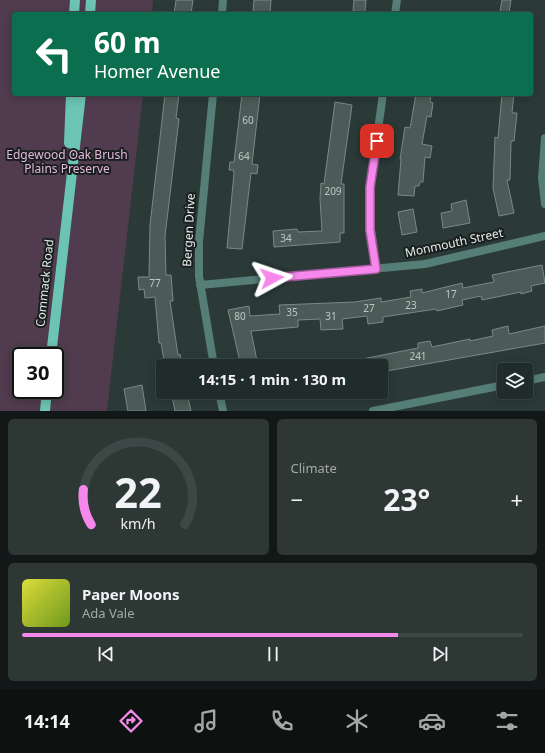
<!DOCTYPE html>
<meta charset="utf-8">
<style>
:root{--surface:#202c29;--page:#2d3835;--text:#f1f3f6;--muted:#a2a7a8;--line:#3d4846;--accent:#f788eb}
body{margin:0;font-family:"Noto Sans",sans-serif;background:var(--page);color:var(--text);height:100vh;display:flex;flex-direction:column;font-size:15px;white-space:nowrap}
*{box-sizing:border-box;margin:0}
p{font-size:13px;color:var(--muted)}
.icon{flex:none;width:22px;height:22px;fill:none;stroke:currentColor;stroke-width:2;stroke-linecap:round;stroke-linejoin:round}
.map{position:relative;height:411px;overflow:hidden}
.panel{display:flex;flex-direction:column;gap:8px;padding:8px;background:#121817;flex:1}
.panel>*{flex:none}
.banner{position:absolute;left:12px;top:12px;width:521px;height:84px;border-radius:4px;box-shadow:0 2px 10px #0003,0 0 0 1px var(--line);background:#0b6e4f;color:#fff;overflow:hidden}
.controls{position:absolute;left:497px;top:363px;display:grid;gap:8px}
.controls a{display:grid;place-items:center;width:36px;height:36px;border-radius:4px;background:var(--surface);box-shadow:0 2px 10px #0003,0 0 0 1px var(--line);font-size:20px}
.speed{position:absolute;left:12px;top:347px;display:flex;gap:8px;font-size:20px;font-weight:700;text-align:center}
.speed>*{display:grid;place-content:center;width:52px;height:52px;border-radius:50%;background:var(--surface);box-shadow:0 2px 10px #0003,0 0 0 1px var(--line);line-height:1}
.speed .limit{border:2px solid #111;border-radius:6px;background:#fff;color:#111}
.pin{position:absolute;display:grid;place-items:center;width:34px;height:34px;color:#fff;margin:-17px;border-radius:8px;box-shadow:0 2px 6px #0006}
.me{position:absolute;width:44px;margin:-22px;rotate:85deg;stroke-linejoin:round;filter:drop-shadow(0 0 3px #0008)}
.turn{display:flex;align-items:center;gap:14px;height:84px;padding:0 16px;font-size:18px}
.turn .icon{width:52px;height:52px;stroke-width:2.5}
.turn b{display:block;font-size:28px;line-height:34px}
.big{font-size:30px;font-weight:700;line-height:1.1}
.panel .card{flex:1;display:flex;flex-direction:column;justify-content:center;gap:6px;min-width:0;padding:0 14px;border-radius:6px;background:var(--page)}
.panel .dial{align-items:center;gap:0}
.dial svg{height:104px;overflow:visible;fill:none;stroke:var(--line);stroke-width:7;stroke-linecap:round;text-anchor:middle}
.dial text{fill:var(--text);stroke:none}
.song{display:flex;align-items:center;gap:12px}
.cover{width:48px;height:48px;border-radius:6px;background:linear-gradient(135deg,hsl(60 70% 55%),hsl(80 70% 35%))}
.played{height:4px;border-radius:2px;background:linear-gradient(90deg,var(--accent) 75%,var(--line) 75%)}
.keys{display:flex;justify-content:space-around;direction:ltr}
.heat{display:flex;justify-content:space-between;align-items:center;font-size:22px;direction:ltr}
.panel .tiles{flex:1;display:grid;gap:8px;grid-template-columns:1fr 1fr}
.card:last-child{grid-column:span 2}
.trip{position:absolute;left:156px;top:359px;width:232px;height:40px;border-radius:4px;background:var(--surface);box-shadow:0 2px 10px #0003,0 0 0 1px var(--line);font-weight:700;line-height:40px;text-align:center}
.dock{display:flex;height:64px;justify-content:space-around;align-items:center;background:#0d1210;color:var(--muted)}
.dock .icon{width:28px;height:28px}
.dock .on{color:var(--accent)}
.dock b{font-size:18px;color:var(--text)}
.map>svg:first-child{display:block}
.green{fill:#513b4e;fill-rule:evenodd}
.building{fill:#4c5b57;stroke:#798985}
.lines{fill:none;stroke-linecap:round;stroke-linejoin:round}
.street{stroke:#557e76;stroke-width:8}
.primary{stroke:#6bc4b4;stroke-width:10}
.route-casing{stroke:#a15899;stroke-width:10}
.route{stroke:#f788eb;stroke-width:7}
.labels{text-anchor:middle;stroke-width:4;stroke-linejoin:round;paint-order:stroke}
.number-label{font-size:10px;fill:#bdc8c5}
.park-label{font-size:12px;fill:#e6b7df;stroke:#191f1e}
.street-label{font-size:12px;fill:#e3ecea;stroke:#191f1e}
</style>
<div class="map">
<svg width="545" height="411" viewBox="0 0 545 411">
<rect width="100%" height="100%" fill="#2b3a37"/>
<path class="green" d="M0 0H153L152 14H14V94H143L107 411H0ZM21 356H55V390H21Z"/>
<path class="building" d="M176 0H193L191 14H174Z
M254 0H271L270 14 253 13Z
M354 0H366L365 12 353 11Z
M502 0H511L509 13 500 11Z
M165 94H179L176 118 179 119 165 236 166 275H171L173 301H170L178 355 180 354 182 366H165L161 343H159L155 297 145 298 144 289 139 290 138 277H149L150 225Z
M242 94H260L252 164 258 165 257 174 251 173 242 249 227 248 234 173 233 170H229L230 162H234Z
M416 94H431L430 102 433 103 431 117 427 116 422 144 432 146 430 158 425 157 423 182H420L419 186H415L414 196 398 195 401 159H400L405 127 410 128Z
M502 94H514L512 113H517L514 141H511L510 180H507L514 213 499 216 493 188 495 137 498 138Z
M335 102 352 105 341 184H344V233H340V242L274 247 273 231 297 229 298 232 322 231 320 199 321 183 324 184Z
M466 200 470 223 443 228 441 213 452 211 451 204Z
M413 209 417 232 402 235 398 212Z
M542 265 545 283 531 286 532 291 521 294V292L482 300 481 296 462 300 463 305 437 311 436 309 383 317V322L368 324 367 316 342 319 343 329 321 330 320 319 298 320V327L251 331 258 366H241L228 310 249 306 250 316 280 314 279 305 355 302 381 298V302L411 297 410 291 422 289V293L462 283 463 288 494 282 492 275Z
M508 326 509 334 545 326V343L381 372V366H352V361L418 348V343L430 341 432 347 470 339V341L493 336 492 330Z
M142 385 146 411H128L124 389Z
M187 393 191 411H175L172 396Z"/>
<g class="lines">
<path class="street" d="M222 14 223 0
M395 14 397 0
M213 94 199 242V276L214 366
M545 138 542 178 545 204
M376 269 371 230 370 187 383 94
M200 285 425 264 545 236
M526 381 545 377
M219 392 223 411
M373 411 504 385"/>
<path class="primary" d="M74 14 75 0
M90 14 91 0
M69 143 71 94
M51 356 81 94
M45 411 47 390"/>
</g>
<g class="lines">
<g class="route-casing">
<path id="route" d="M272 278 376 269 370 230V187L377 141"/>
</g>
<use href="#route" class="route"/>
</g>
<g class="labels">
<g class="number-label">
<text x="248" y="124">60</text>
<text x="244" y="160">64</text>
<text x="333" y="195">209</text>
<text x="286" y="242">34</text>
<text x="155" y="287">77</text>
<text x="451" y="298">17</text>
<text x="411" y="309">23</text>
<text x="369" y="312">27</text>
<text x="292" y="316">35</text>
<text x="240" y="320">80</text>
<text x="331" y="320">31</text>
<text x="418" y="360">241</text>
</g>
<g class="park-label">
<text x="67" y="159">Edgewood Oak Brush<tspan x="67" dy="14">Plains Preserve</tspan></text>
</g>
<g class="street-label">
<text transform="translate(189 230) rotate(-87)" y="4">Bergen Drive</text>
<text transform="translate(454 243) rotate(-12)" y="4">Monmouth Street</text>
<text transform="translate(45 283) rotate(-84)" y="4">Commack Road</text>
</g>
</g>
</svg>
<div class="controls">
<a><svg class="icon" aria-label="layers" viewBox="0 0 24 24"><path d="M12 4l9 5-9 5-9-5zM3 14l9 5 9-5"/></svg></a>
</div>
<div class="speed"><div class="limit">30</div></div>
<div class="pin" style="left:377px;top:141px;background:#d93025"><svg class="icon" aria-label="arrive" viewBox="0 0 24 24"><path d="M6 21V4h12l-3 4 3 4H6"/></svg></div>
<svg class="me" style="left:272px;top:278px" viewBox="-20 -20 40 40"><path d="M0-17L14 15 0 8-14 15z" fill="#f788eb" stroke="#fff" stroke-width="4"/></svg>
<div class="trip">14:15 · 1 min · 130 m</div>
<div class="banner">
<div class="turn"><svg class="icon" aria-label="left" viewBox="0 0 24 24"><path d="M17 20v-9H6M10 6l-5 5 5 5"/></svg><div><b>60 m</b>Homer Avenue</div></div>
</div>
</div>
<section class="panel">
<div class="tiles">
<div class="card dial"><svg viewBox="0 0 100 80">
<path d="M14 69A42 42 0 1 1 86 69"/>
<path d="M14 69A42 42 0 0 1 8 42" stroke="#f788eb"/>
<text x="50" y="56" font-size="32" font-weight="700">22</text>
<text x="50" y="72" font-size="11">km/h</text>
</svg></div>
<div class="card"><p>Climate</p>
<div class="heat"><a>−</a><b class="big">23°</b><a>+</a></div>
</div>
<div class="card">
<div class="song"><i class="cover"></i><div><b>Paper Moons</b><p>Ada Vale</p></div></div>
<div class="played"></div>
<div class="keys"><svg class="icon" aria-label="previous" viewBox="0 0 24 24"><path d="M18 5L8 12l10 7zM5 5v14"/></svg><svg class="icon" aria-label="pause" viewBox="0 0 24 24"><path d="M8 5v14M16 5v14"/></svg><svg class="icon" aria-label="next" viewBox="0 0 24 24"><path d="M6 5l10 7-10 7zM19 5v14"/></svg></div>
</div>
</div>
</section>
<nav class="dock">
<b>14:14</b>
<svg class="icon on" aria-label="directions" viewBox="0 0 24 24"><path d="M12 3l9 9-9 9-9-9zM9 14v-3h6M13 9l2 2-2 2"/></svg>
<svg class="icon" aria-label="music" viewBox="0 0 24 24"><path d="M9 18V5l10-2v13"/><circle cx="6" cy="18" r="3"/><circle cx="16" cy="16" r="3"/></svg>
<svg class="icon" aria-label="phone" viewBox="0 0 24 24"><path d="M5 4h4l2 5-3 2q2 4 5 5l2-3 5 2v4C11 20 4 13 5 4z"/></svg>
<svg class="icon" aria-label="climate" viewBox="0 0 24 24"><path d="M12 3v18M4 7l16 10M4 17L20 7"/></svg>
<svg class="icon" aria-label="car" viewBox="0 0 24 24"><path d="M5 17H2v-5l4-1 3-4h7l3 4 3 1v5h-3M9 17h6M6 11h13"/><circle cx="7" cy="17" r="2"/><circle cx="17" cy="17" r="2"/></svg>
<svg class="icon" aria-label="filters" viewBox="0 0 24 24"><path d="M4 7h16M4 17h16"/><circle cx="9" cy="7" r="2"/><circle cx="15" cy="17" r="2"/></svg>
</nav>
